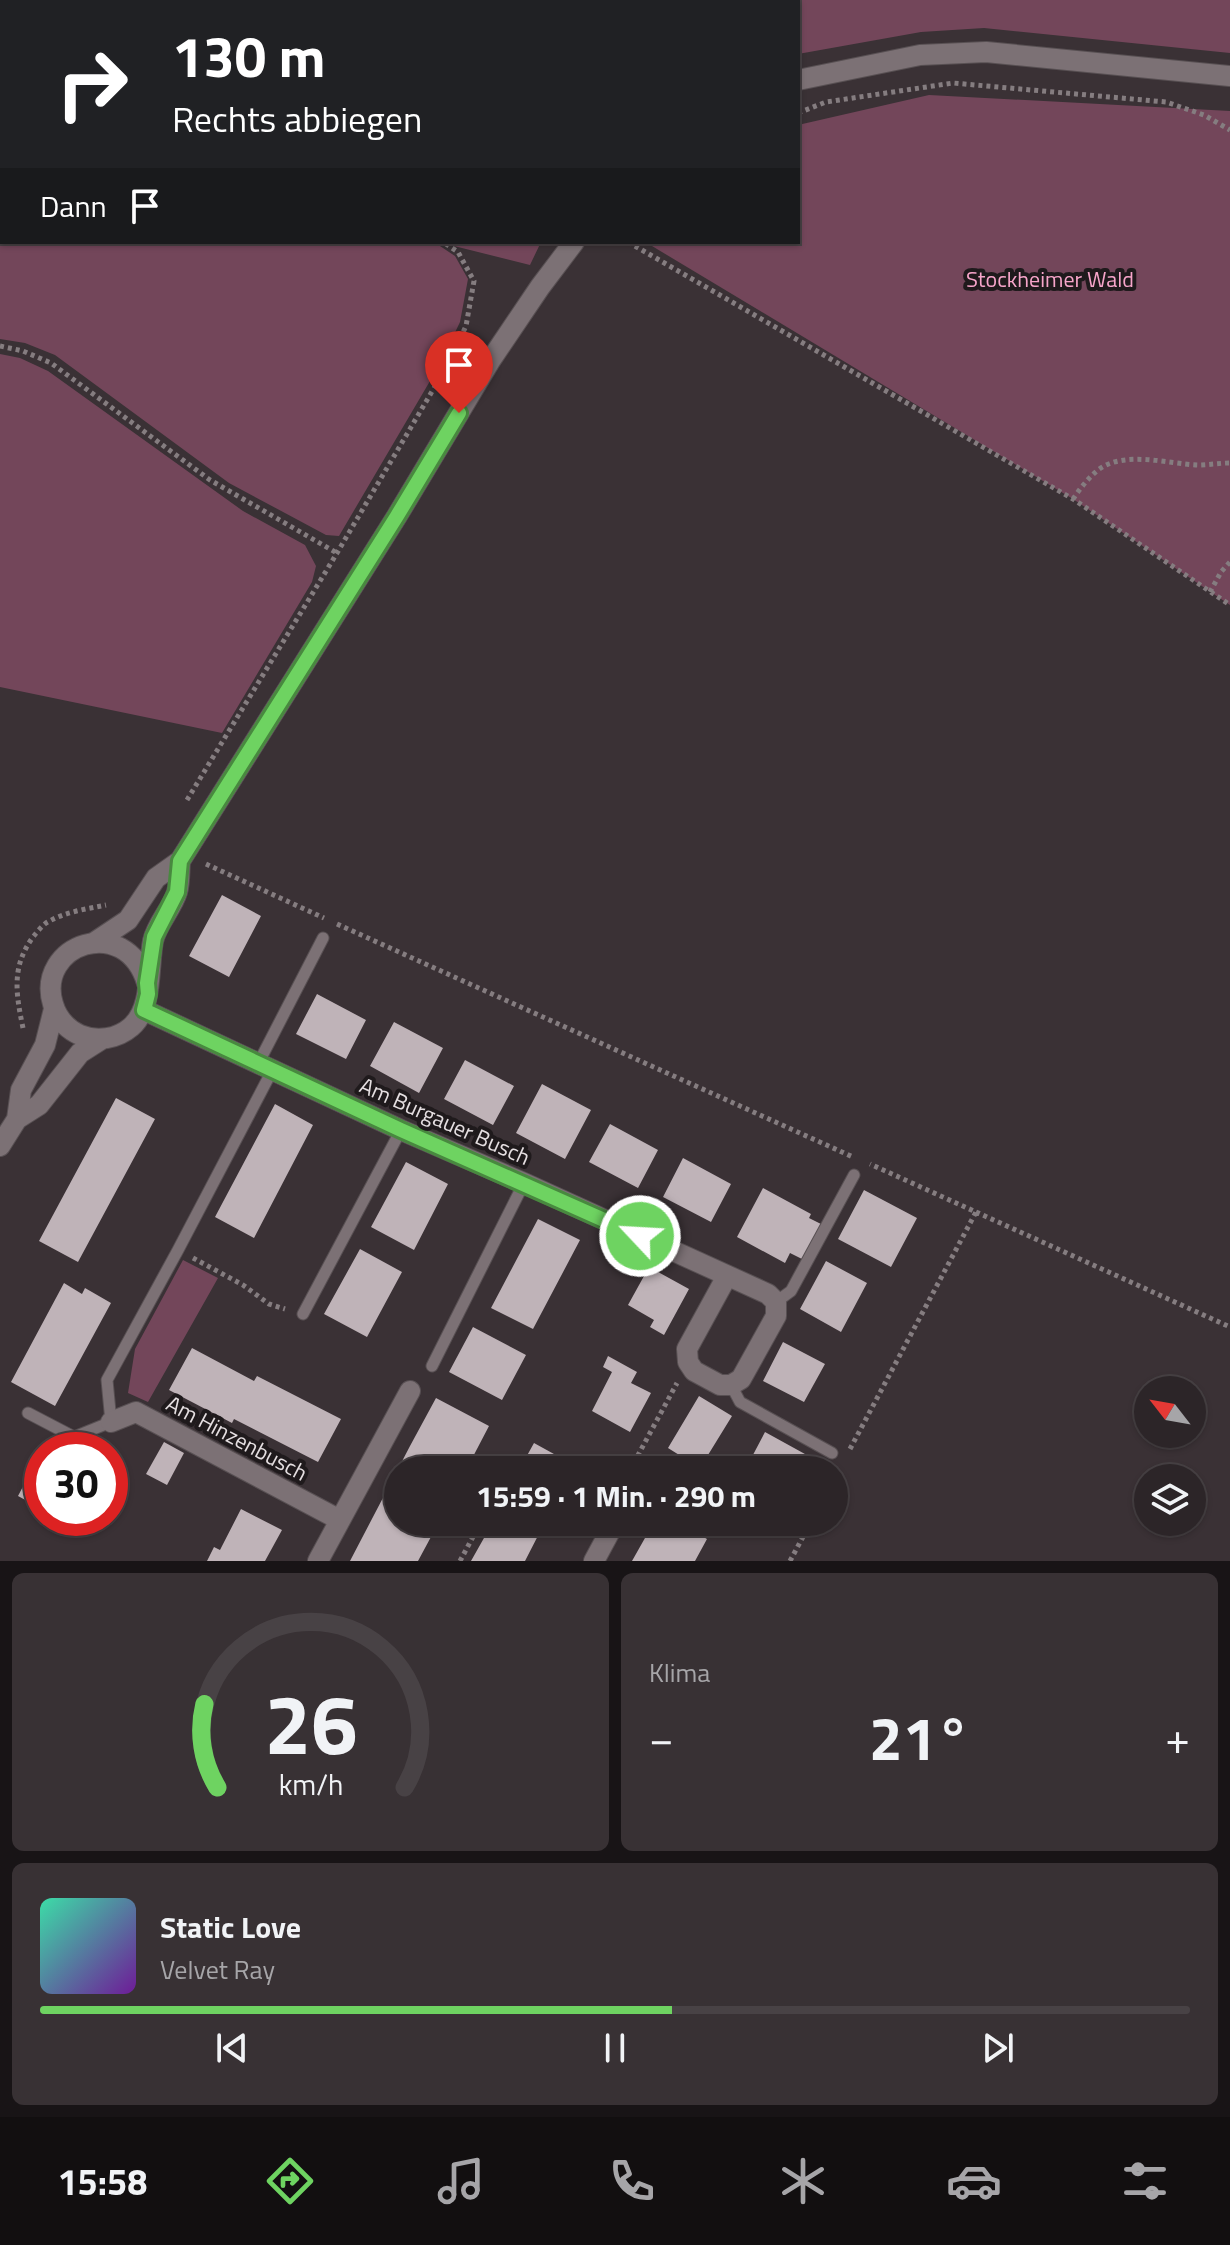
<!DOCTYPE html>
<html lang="de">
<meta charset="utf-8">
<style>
:root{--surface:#2c2528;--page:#383134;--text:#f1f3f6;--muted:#a6a5a8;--line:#484245;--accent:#6ed361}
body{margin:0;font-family:"Titillium Web",sans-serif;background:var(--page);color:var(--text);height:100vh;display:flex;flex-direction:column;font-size:30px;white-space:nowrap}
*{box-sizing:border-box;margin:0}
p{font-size:26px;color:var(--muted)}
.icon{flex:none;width:44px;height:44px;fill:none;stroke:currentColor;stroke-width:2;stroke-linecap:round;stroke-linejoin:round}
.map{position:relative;height:1561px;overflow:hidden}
.details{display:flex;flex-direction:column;gap:12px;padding:12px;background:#181416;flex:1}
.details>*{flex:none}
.guide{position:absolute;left:0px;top:0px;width:800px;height:244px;box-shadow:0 2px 6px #0004,0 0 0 2px var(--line);background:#202124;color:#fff;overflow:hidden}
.needle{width:52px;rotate:301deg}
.controls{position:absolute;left:1134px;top:1376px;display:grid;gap:16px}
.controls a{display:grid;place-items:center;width:72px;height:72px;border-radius:50%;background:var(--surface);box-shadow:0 2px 6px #0004,0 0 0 2px var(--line);font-size:40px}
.speed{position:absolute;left:24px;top:1432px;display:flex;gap:16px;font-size:40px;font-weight:700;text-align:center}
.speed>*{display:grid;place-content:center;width:104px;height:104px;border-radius:50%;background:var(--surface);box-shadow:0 2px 6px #0004,0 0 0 2px var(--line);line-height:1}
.speed .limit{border:12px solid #d22;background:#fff;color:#111}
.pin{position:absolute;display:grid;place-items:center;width:68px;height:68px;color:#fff;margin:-82px -34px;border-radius:50% 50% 50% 0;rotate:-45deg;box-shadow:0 0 8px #0007}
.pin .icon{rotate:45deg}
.me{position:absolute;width:88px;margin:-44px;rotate:295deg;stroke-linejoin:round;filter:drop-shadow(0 0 6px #0008)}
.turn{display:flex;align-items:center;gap:28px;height:168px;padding:0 40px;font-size:36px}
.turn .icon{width:104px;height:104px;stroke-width:2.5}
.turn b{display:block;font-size:56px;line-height:68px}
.then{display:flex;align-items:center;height:76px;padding:0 40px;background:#0003;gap:16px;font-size:30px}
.big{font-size:60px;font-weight:700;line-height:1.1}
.details .tile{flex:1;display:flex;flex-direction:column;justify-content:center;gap:12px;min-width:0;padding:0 28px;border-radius:12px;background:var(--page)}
.details .dial{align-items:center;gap:0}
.dial svg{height:208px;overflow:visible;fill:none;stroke:var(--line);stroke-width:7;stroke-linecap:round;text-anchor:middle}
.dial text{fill:var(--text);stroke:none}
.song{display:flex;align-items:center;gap:24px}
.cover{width:96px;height:96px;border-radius:12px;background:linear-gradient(135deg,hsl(160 70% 55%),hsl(280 70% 35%))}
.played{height:8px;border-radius:4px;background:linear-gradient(90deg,var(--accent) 55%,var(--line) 55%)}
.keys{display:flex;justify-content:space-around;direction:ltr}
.heat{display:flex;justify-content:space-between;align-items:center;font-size:44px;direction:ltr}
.details .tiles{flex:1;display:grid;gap:12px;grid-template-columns:1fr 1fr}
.tile:last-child{grid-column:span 2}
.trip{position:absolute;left:384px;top:1456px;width:464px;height:80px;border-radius:40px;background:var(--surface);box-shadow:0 2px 6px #0004,0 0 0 2px var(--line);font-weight:700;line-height:80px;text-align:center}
.menu{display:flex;height:128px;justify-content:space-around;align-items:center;background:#120f10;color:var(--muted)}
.menu .icon{width:56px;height:56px}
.menu .active{color:var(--accent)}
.menu b{font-size:36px;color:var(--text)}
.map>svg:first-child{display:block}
.green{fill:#73465a}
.building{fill:#bfb3b8}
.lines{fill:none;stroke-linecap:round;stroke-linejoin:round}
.service-casing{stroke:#585053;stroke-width:13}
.minor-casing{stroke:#585053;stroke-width:22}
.secondary-casing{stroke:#585053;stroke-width:22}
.path{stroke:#857d80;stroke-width:5;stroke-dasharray:4 4;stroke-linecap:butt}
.service{stroke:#7c7175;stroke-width:11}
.minor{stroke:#7c7175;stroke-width:20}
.secondary{stroke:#7c7175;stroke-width:20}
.route-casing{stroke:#48893f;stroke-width:20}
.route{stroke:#6ed361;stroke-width:14}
.labels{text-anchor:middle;stroke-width:8;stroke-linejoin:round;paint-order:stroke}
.park-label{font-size:22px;fill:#f7a5ca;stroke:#1f1a1c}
.street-label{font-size:22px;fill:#e5dfe1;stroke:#1f1a1c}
</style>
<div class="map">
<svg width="1230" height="1561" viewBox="0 0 1230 1561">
<rect width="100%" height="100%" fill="#3a3135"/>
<path class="green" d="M0 0H1230V53L984 28 921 32 798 54V2H2V242H434L455 256 468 279 460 322 440 364 339 536 326 535 229 483 55 355 25 343 0 339Z
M929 95 1230 111V605L1073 499 652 246 654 242H798V125Z
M438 242H541L530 265Z
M0 354 20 358 48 371 243 511 305 545 316 566 312 582 222 733 0 687Z
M183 1260 218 1278 148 1402 128 1393 135 1349Z"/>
<path class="building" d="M222 895 261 916 229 977 189 956Z
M317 994 366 1020 346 1059 296 1034Z
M394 1022 443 1048 419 1093 370 1066Z
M465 1060 514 1086 493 1125 444 1099Z
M542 1084 591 1110 565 1159 516 1133Z
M116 1098 155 1119 78 1262 39 1241Z
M275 1104 313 1125 254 1238 215 1217Z
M610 1124 658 1150 638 1188 589 1162Z
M683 1158 731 1184 711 1222 663 1197Z
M406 1162 448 1184 414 1250 371 1227Z
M763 1188 811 1214 809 1218 821 1224 802 1259 790 1253 785 1263 737 1237Z
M864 1190 917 1218 891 1267 838 1239Z
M538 1219 580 1240 533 1329 491 1308Z
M360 1249 402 1272 367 1337 324 1314Z
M826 1261 867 1283 841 1332 800 1309Z
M649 1267 689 1289 664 1335 650 1327 654 1320 628 1305Z
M64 1283 82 1294 85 1288 111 1303 55 1406 11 1382Z
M473 1327 526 1355 502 1400 449 1372Z
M783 1342 825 1364 804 1402 763 1381Z
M192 1348 254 1381 257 1376 341 1419 318 1462 234 1419 232 1423 169 1390Z
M608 1356 637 1372 631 1383 651 1393 630 1432 592 1411 612 1372 603 1367Z
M699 1396 732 1416 700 1468 668 1448Z
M436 1398 489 1426 466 1470H398V1522H439L418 1561H350L410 1446Z
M765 1432 814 1459 808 1470H745Z
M164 1442 184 1453 167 1485 146 1474Z
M534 1443 583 1470H519Z
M39 1456 42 1457V1509L18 1496Z
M241 1509 282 1530 265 1561H207L214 1547 220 1550Z
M60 1518H97L89 1533Z
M493 1522H541L544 1524 525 1561H471Z
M654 1522H677L707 1539 695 1561H632Z"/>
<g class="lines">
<g class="service-casing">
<path id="service" d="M0 13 2 14
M259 1062 323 938
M776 1302 791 1291 854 1175
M303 1314 401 1130
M432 1366 524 1183
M731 1385 740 1402 832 1453
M28 1413 74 1437 111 1422 107 1380 178 1250 273 1069"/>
</g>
<g class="minor-casing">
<path id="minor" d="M144 1010 401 1130 524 1183 768 1294 776 1302V1316L741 1379 731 1385H720L694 1371 688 1362 687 1349 727 1276
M111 1422 136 1412 340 1520
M318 1561 410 1391
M594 1561 615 1522"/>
</g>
<g class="secondary-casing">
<path id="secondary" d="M798 80 920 55 986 52 1230 76
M95 942 128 920 156 878 180 861 397 516 490 361 540 287 574 242
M147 983C125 912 35 945 53 1004 57 1018 67 1029 80 1035 97 1042 117 1039 131 1027 153 1008 148 968 153 941 157 923 172 909 177 892 180 882 179 871 180 861
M17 1119 21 1090 45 1045 54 1009
M0 1146 17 1119 39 1105 80 1053 102 1039"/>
</g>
<path class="path" d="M483 0 485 2
M511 0V2
M798 113 826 102 953 83 1166 102 1204 115 1230 130
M628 242 1073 499 1230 605
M0 346 23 351 51 363 210 480 337 553
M1073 499C1080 489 1088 478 1098 470 1124 450 1168 464 1198 465 1209 465 1219 463 1230 463
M1210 592 1221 572 1230 562
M187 800 337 553 447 366 466 326 474 281 458 252 443 242
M206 864 324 918
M337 924 853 1157
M23 1028C16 994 11 967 33 937 37 932 41 927 46 923 64 912 86 909 106 905
M976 1212 1230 1327
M193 1258 243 1285 269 1304 285 1309
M850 1449 976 1212 870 1164
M630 1470 677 1383
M460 1561 481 1522
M790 1561 811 1522"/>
<use href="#service" class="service"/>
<use href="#minor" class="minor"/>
<use href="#secondary" class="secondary"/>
</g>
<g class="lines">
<g class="route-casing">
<path id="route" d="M459 413 397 516 180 861 177 892 154 937 147 983 148 994 144 1010 401 1130 640 1236"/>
</g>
<use href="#route" class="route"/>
</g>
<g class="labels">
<g class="park-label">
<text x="1050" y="287">Stockheimer Wald</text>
</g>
<g class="street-label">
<text transform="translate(445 1121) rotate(24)" y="8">Am Burgauer Busch</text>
<text transform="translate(237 1438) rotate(28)" y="8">Am Hinzenbusch</text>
</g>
</g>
</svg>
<div class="controls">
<a><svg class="needle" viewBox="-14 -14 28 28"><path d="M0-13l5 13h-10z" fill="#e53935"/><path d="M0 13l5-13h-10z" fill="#a6a5a8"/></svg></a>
<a><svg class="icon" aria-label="layers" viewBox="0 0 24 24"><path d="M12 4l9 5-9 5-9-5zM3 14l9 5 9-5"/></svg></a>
</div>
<div class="speed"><div class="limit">30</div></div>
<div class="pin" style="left:459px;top:413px;background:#d93025"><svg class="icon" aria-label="arrive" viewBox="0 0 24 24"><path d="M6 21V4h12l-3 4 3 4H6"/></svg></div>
<svg class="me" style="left:640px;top:1236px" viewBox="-20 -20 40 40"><circle r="17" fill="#6ed361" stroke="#fff" stroke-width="3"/><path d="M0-11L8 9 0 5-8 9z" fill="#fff"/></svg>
<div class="trip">15:59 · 1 Min. · 290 m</div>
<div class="guide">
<div class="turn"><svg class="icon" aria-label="right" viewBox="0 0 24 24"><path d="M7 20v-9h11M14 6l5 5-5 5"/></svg><div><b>130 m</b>Rechts abbiegen</div></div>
<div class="then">Dann<svg class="icon" aria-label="arrive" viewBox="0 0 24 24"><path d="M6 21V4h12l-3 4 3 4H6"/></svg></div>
</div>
</div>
<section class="details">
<div class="tiles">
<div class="tile dial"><svg viewBox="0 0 100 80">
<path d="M14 69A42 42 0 1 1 86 69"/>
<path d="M14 69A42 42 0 0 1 9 37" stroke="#6ed361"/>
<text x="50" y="56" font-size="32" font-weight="700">26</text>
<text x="50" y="72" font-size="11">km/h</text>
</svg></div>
<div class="tile"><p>Klima</p>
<div class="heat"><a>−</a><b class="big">21°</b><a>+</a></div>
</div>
<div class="tile">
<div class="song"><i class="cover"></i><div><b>Static Love</b><p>Velvet Ray</p></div></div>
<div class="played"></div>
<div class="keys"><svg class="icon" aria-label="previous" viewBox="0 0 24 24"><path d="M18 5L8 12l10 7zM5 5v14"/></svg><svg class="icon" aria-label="pause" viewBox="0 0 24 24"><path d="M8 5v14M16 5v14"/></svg><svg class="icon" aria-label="next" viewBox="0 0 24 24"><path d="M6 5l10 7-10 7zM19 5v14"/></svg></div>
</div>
</div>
</section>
<nav class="menu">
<b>15:58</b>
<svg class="icon active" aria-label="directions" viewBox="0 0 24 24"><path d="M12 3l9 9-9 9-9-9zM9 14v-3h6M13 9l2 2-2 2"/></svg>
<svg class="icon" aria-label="music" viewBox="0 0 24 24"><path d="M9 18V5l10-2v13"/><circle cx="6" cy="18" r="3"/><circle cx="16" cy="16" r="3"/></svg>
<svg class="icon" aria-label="phone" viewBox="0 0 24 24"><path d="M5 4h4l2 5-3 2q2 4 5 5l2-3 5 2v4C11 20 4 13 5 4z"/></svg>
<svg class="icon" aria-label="climate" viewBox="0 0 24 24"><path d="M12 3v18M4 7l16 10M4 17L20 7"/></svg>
<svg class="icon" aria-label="car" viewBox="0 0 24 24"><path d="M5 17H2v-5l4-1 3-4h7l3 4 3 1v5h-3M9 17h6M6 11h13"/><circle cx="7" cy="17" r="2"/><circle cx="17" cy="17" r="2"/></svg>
<svg class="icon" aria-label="filters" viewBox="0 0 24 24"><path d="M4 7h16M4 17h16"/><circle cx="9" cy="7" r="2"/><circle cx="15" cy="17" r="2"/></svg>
</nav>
